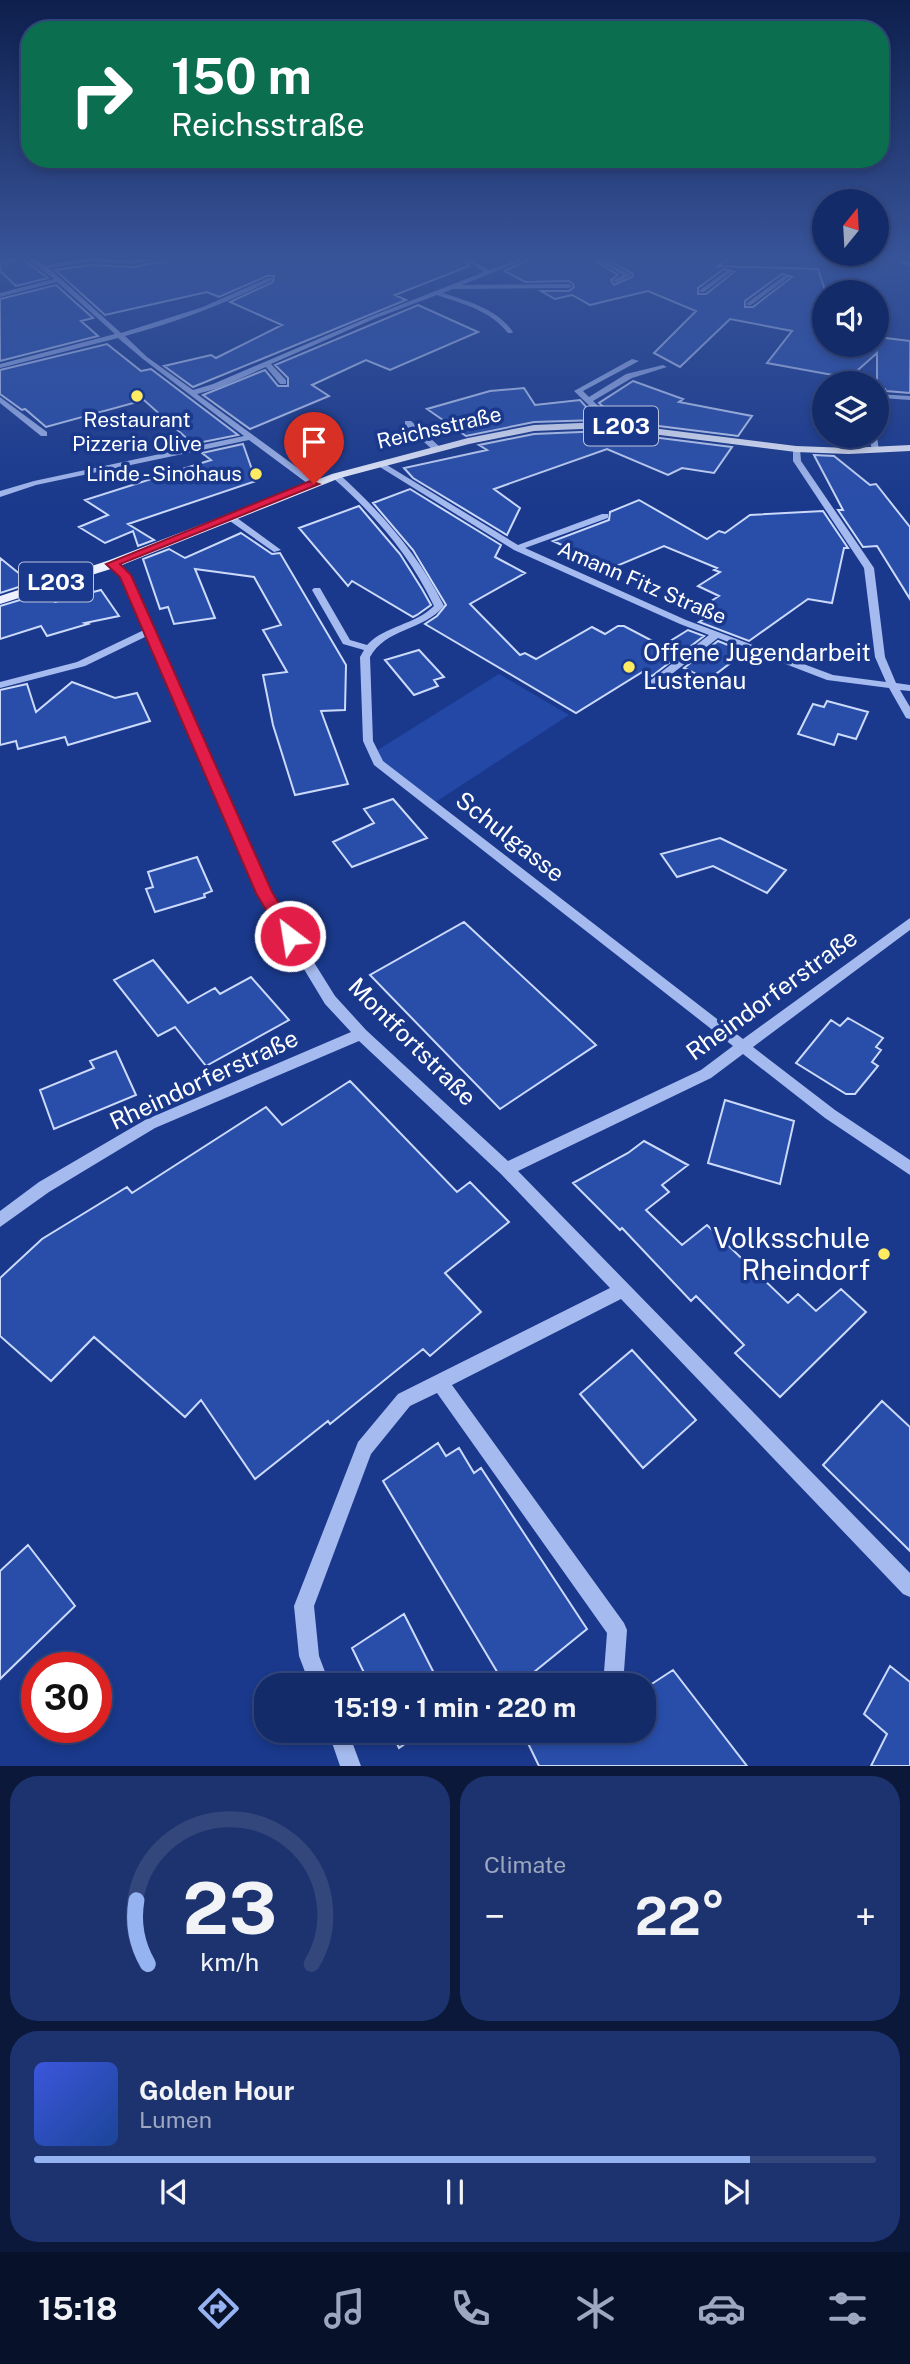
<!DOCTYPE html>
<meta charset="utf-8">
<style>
:root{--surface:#142b69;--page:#1d336f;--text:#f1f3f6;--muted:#9da7c0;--line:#33477d;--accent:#95b2f1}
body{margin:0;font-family:"Public Sans",sans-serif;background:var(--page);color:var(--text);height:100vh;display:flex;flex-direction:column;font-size:26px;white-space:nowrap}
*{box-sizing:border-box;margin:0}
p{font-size:23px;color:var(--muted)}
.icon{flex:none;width:38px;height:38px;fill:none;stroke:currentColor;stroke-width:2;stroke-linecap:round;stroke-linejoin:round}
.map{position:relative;height:1766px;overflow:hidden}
.side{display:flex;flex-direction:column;gap:10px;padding:10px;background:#0b183a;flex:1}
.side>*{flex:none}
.top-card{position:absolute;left:21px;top:21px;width:868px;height:147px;border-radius:28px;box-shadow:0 4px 10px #0003,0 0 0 2px var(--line);background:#0b6e4f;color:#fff;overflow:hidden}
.needle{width:46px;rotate:18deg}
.tools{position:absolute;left:812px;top:189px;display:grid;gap:14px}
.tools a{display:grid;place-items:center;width:77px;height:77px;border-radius:50%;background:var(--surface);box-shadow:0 4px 10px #0003,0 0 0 2px var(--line);font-size:35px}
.speed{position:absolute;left:21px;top:1652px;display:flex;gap:14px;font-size:35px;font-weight:700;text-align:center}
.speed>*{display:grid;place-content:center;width:91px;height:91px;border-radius:50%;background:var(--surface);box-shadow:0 4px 10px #0003,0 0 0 2px var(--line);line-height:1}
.speed .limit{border:10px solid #d22;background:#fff;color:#111}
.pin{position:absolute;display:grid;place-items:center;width:60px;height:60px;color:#fff;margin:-72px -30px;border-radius:50% 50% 50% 0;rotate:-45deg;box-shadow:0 0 7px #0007}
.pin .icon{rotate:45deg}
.me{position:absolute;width:77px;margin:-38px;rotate:329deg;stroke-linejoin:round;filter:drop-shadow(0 0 5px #0008)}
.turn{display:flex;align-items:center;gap:24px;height:147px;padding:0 35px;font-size:32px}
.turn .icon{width:91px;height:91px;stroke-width:2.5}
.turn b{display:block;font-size:49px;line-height:60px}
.big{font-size:52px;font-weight:700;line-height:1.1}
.side .card{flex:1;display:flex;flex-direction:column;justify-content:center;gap:10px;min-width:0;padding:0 24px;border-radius:28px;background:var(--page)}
.side .dial{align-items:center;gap:0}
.dial svg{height:182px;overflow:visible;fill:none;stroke:var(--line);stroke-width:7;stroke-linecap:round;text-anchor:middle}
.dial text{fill:var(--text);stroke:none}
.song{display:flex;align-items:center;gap:21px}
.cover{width:84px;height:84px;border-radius:10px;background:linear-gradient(135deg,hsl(230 70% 55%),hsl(220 70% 35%))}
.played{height:7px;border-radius:4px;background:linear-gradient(90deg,var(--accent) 85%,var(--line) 85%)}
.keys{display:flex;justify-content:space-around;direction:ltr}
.heat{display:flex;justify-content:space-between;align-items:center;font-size:38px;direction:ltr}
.side .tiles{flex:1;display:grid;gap:10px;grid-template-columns:1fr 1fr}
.card:last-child{grid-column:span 2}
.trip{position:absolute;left:254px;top:1673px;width:402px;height:70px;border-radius:28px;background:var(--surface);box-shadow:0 4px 10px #0003,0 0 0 2px var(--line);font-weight:700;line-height:70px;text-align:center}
.dock{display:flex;height:112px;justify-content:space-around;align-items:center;background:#08112a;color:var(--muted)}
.dock .icon{width:49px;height:49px}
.dock .current{color:var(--accent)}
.dock b{font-size:32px;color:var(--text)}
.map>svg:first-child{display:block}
.green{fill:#2348a5}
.building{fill:#294eaa;stroke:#cbd9fa;stroke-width:2;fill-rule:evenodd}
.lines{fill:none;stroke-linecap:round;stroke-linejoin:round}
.minor{fill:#a5baee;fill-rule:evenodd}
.major{fill:#ecf0ff;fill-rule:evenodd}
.route{fill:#e11d48;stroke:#92132f;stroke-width:2}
.poi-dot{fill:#ffeb62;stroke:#1a398c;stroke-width:2.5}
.labels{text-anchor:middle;stroke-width:7;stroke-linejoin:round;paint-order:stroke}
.far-poi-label{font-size:21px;fill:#fff;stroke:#1a398c}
.far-street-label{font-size:21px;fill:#fff;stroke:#1a398c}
.shield{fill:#1a398c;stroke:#bac4dc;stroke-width:2}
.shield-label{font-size:23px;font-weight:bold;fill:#fff}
.poi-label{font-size:24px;fill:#fff;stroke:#1a398c;text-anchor:start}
.street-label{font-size:24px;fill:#fff;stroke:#1a398c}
.near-poi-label{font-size:28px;fill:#fff;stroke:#1a398c;text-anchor:end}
</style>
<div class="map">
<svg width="910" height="1766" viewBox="0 0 910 1766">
<rect width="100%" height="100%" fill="#1a398c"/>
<path class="green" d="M499 674 569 715 431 805 373 753Z"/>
<path class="building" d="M23 258 24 260 48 278 16 286 0 271V263Z
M168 258H460L469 266 395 295 406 300 193 387 164 366 211 355 216 358 282 325 230 302 273 282 274 276H267L219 297 207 292 105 315 55 270 90 265 132 267 165 261Z
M532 258H591L618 275 611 280 614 285 632 277 633 274 605 258H732L718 266 818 269 824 287V345H877V337L910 341V393L886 391 885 389 877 392V353L849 378 767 363 792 331 730 319 680 367 654 353 696 311 648 291 590 305 572 295 555 299 541 291H569L574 287 573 284 569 281 525 282 505 271ZM724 269 734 272 706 294H698V288ZM782 274 792 277 753 307H745V301Z
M56 285 93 318 81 321 98 336 0 361V299Z
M418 305 478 332 390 370 366 360 312 385 329 396 250 429 203 395 265 370 278 386H288V378L275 365Z
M107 344 141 371 151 369 238 435 193 444 144 400 46 427 25 409 22 410 0 394V370Z
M633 381 683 399 679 402 752 416 738 436 611 420V414L599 403Z
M524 388 535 405 580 400 598 420 534 422 466 436 427 409 490 391Z
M604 431 732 447 714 473 682 468 668 475 607 449 494 489 520 508 507 535 413 478 404 468 487 450 479 445 534 434Z
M243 444 256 481 128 524 154 540 138 546 133 531 105 543 79 527 108 515 85 500 211 460 202 453Z
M814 455 834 456 870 485 876 484 910 527V599L877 546 863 547 838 510H843Z
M410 489 501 545 495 557 525 573 470 604 520 655 525 653 536 659 592 627 605 634 618 626H624L662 646 688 630 704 636 652 676 644 671 576 713 425 624 437 616 446 605 413 550 373 503Z
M639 500 707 539 719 531 725 533 750 515 823 511 848 548H844L832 603 808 599 749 641 699 622 711 615 699 609 719 596 698 586 720 572 714 570 717 568 664 546 612 568 553 541 609 520 610 512Z
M359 506 400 554 422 589 431 605 417 615 413 617 352 581 348 586 299 528Z
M241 533 272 554 280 553 346 665 345 710 321 711 348 784 295 795 273 725 263 675 287 672 263 630 281 625 254 577 195 569 215 618 174 624 168 607 160 609 143 559 169 549 185 558Z
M0 558 31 583 0 593Z
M101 590 119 616 85 623 88 624 47 636 41 626 0 639V606L43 593 55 602Z
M718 641 738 649 726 657 733 661 708 680 684 668Z
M419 650 444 677 434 680 438 686 414 695 385 660Z
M72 682 115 698 137 693 150 721 68 745 65 737 18 749 16 741 0 745V690L27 684 36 712Z
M827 701 868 712 856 739 838 734 834 745 798 734 813 704 824 707Z
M393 799 427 838 352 867 333 842 374 823 364 809Z
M720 838 786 870 767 893 713 866 677 877 661 854Z
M197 857 212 891 204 894 205 897 155 912 146 889 153 887 148 872Z
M464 922 596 1045 500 1109 370 975Z
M153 960 188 1003 215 988 220 994 251 977 289 1020 206 1066 175 1027 158 1036 114 980Z
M848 1018 883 1038 876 1047 881 1050 872 1062 878 1066 855 1094H846L796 1063 831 1020 840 1026Z
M116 1051 136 1095 54 1129 40 1090 94 1068 90 1061Z
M350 1081 457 1192 470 1182 509 1222 445 1273 481 1312 430 1356 423 1349 330 1424 328 1421 255 1479 201 1400 185 1417 94 1337 51 1381 0 1336V1278L42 1239 127 1187 132 1193 266 1107 282 1125Z
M725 1100 794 1121 780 1184 708 1163Z
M644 1141 688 1165 662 1185 669 1192 646 1210 682 1245 707 1225 788 1303 798 1294 816 1311 841 1289 866 1312 780 1397 735 1353 744 1345 696 1296 691 1301 622 1228 620 1230 573 1183 628 1153Z
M632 1350 696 1420 643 1468 580 1394Z
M882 1401 910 1427V1551L823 1465Z
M438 1443 446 1456 459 1448 474 1473 481 1468 587 1629 518 1685H505L383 1481Z
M28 1545 75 1606 0 1679V1571Z
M404 1614 440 1685H370L352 1648Z
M890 1666 910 1682V1766H871L887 1734 864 1714Z
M673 1670 747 1766H539L522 1731H644V1689Z
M391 1731H423L399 1748Z"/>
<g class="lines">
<path class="minor" d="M26 258H33L45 265 90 258 132 260 165 258 132 264 90 262 49 268 121 333 203 307 268 278H272V280C225 304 176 322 125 336L147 357 193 390 213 384 372 316 484 272 462 258H469L489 270 521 258H529L462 285 569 284 572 286 569 288 453 289 443 293C469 302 496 308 513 332L512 333H508C490 310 463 304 437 295L376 318 271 364 286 380V384H280L266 367 219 388 197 394 317 482V486H311L249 440 36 485 0 497V491L34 481 244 436 143 359 118 338 0 368V364L115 334 57 282 0 297V293L54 279Z
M593 258H600L631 275 618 282H614V280L623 275Z
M902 261 910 262V266L900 264Z
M726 271 731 272 704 292H700V290Z
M784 276 789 277 751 305H747V303Z
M632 359 639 361 583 391 589 397 626 374 663 365 667 367 632 378 593 401 609 416 607 427H601V417L574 391Z
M877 394 910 396V400L882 398 881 408 877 410Z
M0 397 47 432V436H41L0 403Z
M405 421H411L440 447V451H434L405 425Z
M869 436H877L879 452 872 450Z
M793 447 800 449 801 461 874 568 885 657 896 683 910 685V691L900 690 910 707V719L906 718 889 688 827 680 718 638 659 684H651V680L709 635 680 624 514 550 375 464 382 462 518 545 602 514H608V518L525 548 686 620 833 675 886 682 875 657 864 568 793 461Z
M333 474H339C382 513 418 554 444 606 423 631 386 628 370 657L373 741 383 761 743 1039 910 918V930L753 1047 835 1110 910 1160V1175L825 1118 743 1054 711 1078 518 1171 910 1573V1597L903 1594 621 1299 452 1385 624 1623 627 1630 623 1685H603L607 1633 437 1393 410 1406 371 1454 314 1606 319 1656 330 1685H310L299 1656 294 1606 358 1442 398 1394 610 1288 501 1174 359 1041 155 1128 49 1192 0 1227V1211L39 1182 145 1120 351 1032 325 1004 258 893 147 636 85 666 0 688V682L77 662 144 630 121 576 107 564 112 561 130 575 270 892 335 996 366 1030 508 1161 701 1070 733 1046 374 765 363 741 360 657 364 650 343 644 312 590 314 588H320L350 640 367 645C386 625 415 625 434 606 410 555 375 515 333 478Z
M227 515H233L281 550 274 552 227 519Z
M328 1731H348L361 1766H340Z"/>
<path class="major" d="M604 422 796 446 849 448 910 445V451L849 454 796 452 604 428 534 431 469 444 340 478 117 567 0 604V596L107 561 332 474 468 438 534 425Z"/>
</g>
<linearGradient id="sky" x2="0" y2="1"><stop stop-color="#0e1f4d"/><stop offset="0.51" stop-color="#385499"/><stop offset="1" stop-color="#385499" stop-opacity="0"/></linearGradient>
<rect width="910" height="505" fill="url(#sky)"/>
<path class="route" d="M310 481 319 484 120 564 131 575 272 892 299 936 290 942 284 940 256 893 120 577 106 564Z"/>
<g class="poi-dot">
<circle cx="137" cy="396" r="7"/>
<circle cx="256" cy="474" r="7"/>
<circle cx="629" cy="667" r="7"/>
<circle cx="884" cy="1254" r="7"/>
</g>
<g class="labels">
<g class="far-poi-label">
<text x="137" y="427">Restaurant<tspan x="137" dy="24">Pizzeria Olive</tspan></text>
<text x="242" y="481" text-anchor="end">Linde - Sinohaus</text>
</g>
<g class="far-street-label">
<text transform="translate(439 428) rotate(-13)" y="7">Reichsstraße</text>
<text transform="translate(642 583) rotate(23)" y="7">Amann Fitz Straße</text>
</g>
<g class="shield">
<rect x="584" y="406.5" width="74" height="39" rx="5"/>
<rect x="19" y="562.5" width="74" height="39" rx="5"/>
</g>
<g class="shield-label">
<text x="621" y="434">L203</text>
<text x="56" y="590">L203</text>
</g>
<g class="poi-label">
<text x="643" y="661">Offene Jugendarbeit<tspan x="643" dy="28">Lustenau</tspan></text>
</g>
<g class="street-label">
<text transform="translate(510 837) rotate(38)" y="8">Schulgasse</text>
<text transform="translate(772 995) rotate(-36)" y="8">Rheindorferstraße</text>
<text transform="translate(412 1042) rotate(45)" y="8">Montfortstraße</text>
<text transform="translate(204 1080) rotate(-25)" y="8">Rheindorferstraße</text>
</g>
<g class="near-poi-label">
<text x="870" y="1248">Volksschule<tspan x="870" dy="32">Rheindorf</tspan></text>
</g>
</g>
</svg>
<div class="tools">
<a><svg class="needle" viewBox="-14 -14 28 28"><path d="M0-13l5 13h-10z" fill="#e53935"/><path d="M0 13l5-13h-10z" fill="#9da7c0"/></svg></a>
<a><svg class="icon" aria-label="sound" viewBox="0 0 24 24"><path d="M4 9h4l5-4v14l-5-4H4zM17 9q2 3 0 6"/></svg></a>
<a><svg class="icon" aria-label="layers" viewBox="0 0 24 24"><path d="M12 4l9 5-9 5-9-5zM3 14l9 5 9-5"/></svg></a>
</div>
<div class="speed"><div class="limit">30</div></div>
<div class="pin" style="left:314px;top:484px;background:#d93025"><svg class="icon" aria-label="arrive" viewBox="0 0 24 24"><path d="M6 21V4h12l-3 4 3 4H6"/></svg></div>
<svg class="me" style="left:290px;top:936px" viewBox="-20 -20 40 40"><circle r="17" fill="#e11d48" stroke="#fff" stroke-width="3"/><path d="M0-11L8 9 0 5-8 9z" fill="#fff"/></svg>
<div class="trip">15:19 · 1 min · 220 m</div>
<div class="top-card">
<div class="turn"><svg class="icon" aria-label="right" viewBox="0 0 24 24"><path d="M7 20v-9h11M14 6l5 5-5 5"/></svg><div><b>150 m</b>Reichsstraße</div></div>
</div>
</div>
<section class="side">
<div class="tiles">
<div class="card dial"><svg viewBox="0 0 100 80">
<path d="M14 69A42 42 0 1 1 86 69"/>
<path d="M14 69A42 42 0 0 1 9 41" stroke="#95b2f1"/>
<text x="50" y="56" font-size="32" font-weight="700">23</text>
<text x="50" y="72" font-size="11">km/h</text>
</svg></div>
<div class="card"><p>Climate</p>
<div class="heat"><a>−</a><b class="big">22°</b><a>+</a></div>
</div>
<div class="card">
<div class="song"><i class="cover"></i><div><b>Golden Hour</b><p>Lumen</p></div></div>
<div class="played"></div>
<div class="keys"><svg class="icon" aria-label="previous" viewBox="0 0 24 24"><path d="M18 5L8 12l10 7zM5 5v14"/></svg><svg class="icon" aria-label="pause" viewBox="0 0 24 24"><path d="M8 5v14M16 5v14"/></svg><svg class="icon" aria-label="next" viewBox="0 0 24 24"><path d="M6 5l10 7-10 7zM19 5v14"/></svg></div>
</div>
</div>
</section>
<nav class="dock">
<b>15:18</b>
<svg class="icon current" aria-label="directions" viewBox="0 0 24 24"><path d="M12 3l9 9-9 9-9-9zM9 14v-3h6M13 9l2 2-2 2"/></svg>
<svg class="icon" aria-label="music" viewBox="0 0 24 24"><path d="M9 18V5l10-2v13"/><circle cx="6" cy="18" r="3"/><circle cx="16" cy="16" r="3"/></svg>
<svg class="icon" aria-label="phone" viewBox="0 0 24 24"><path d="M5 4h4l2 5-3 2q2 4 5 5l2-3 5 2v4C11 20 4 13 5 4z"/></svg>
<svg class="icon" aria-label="climate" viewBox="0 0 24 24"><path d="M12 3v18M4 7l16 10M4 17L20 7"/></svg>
<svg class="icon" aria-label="car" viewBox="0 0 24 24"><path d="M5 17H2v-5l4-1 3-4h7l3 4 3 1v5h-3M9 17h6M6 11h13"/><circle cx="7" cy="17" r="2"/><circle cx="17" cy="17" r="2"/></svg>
<svg class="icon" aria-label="filters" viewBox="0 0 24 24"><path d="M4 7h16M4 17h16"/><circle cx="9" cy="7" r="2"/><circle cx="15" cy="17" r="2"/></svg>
</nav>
